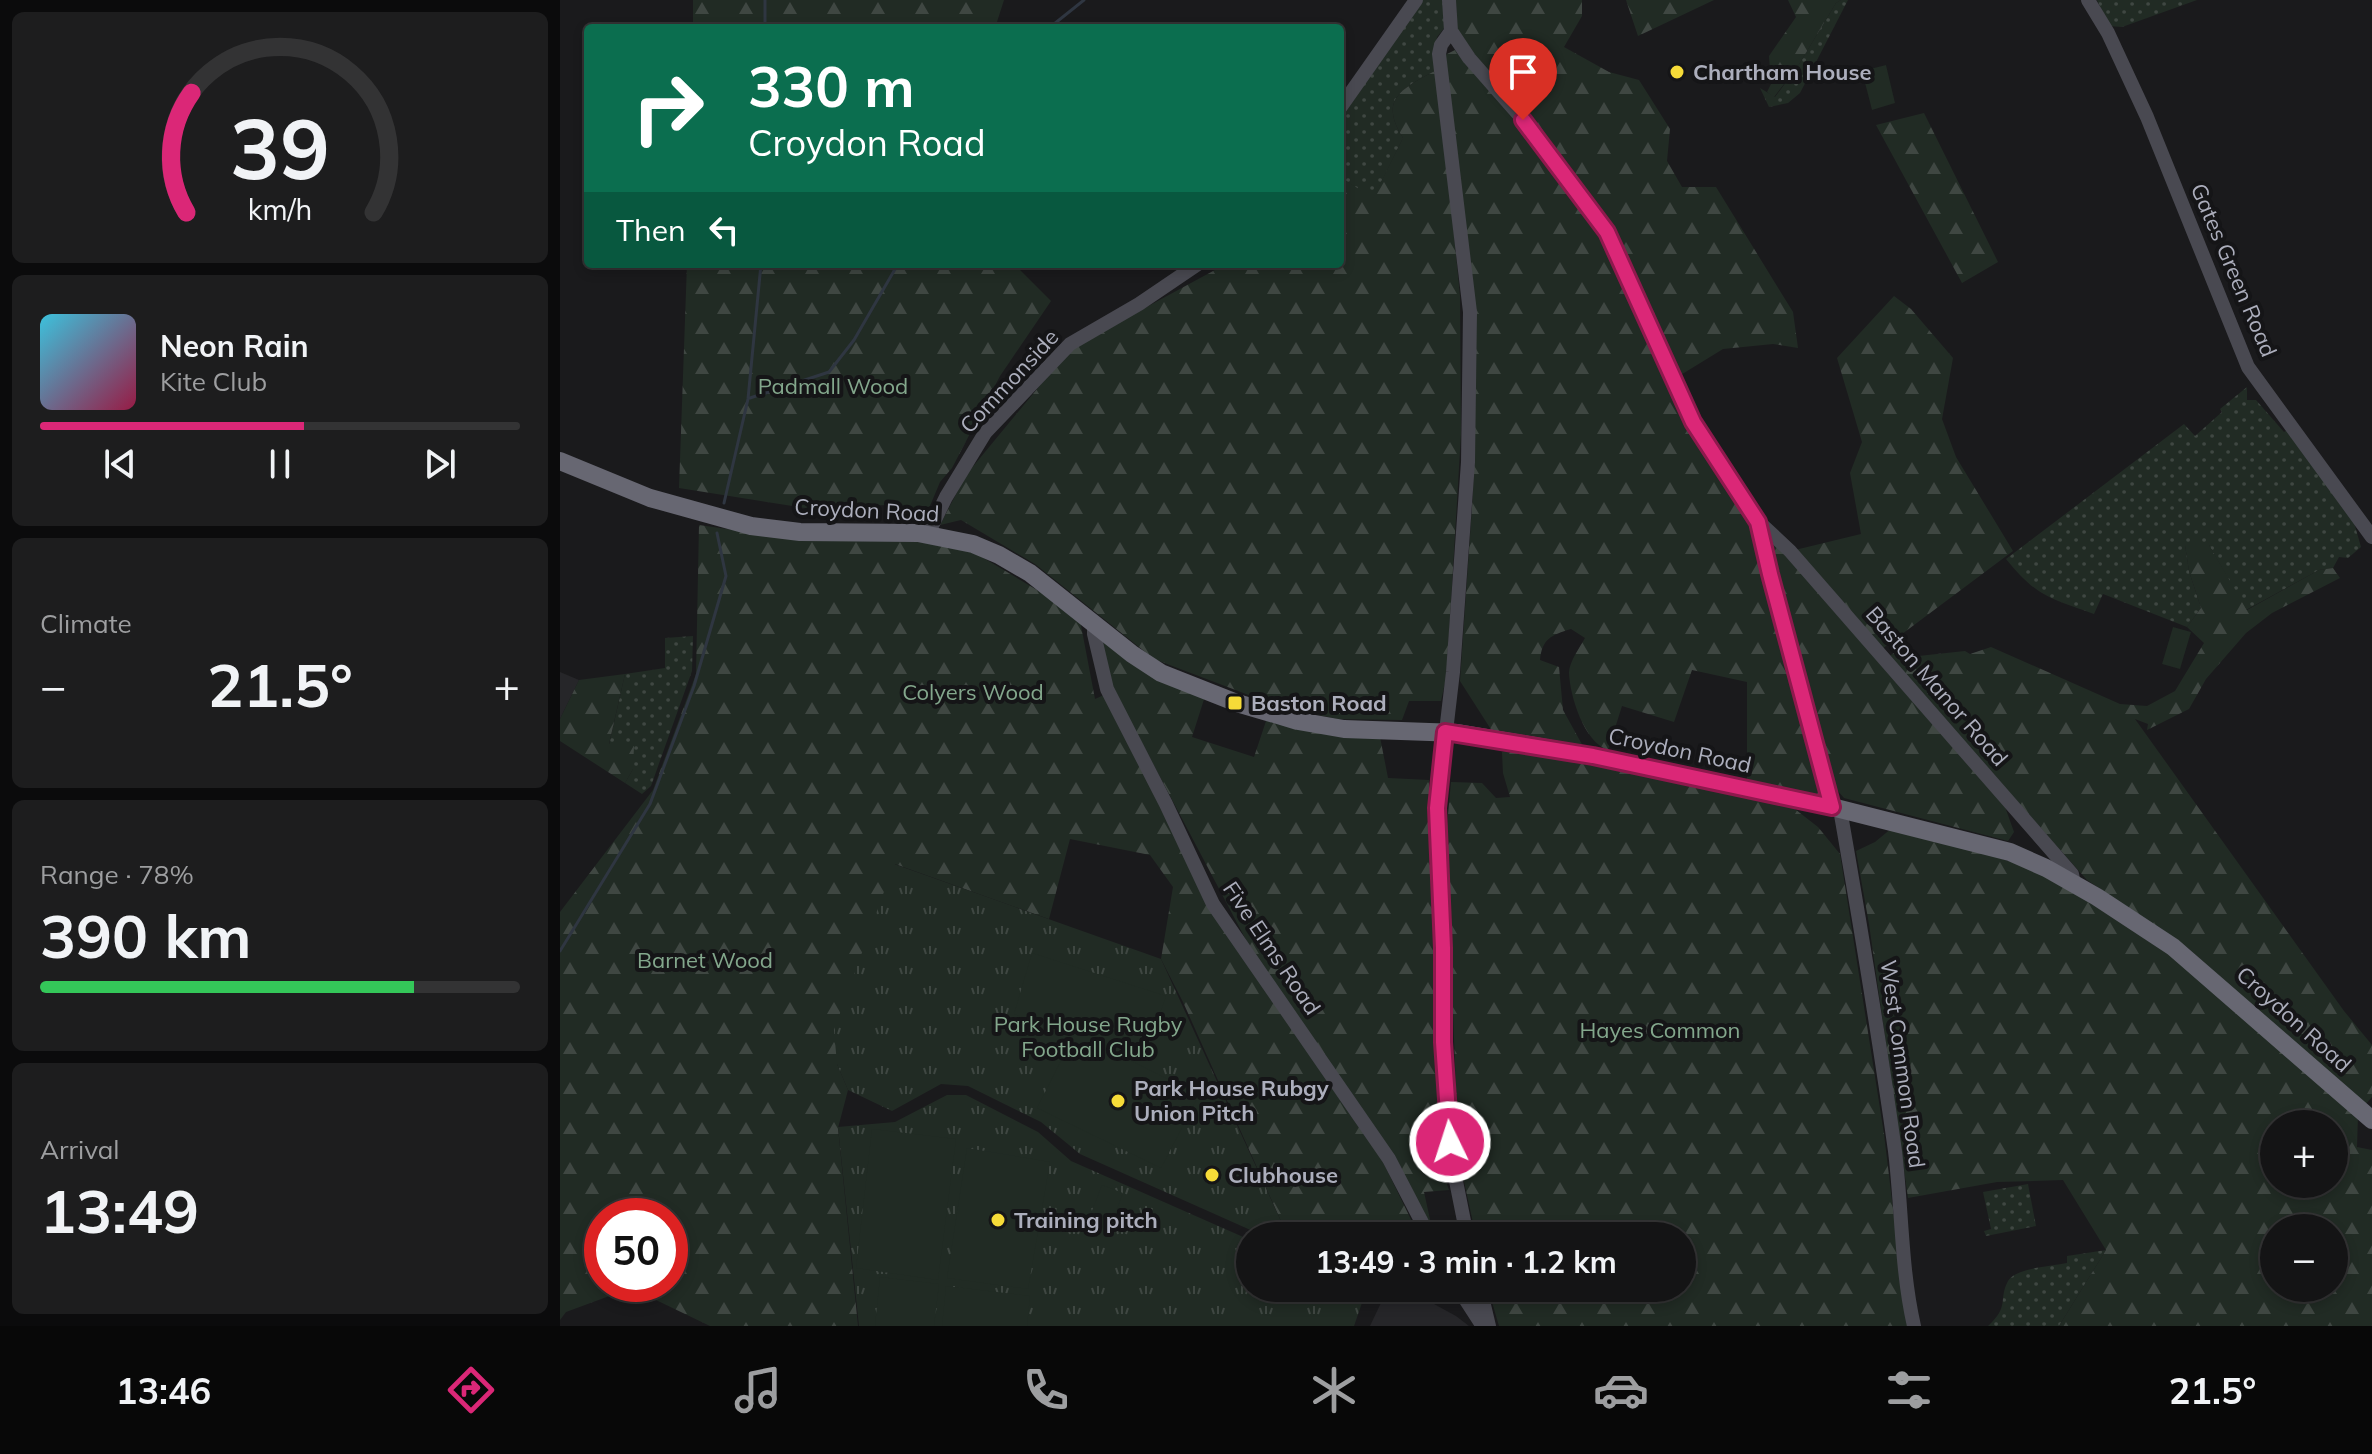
<!DOCTYPE html>
<meta charset="utf-8">
<style>
:root{--surface:#141415;--page:#1d1d1e;--text:#f1f3f6;--muted:#9d9ea0;--line:#333334;--accent:#db2777}
body{margin:0;font-family:Mulish,sans-serif;background:var(--page);color:var(--text);height:100vh;display:flex;flex-direction:column;font-size:30px;white-space:nowrap}
*{box-sizing:border-box;margin:0}
p{font-size:26px;color:var(--muted)}
.icon{flex:none;width:44px;height:44px;fill:none;stroke:currentColor;stroke-width:2;stroke-linecap:round;stroke-linejoin:round}
.map{position:relative;flex:1;overflow:hidden}
.sheet{display:flex;flex-direction:column;gap:12px;padding:12px;background:#0b0b0c;width:560px}
.sheet>*{flex:none}
.banner{position:absolute;left:24px;top:24px;width:760px;height:244px;border-radius:8px;box-shadow:0 4px 12px #0003,0 0 0 2px var(--line);background:#0b6e4f;color:#fff;overflow:hidden}
.fabs{position:absolute;left:1700px;top:1110px;display:grid;gap:16px}
.fabs a{display:grid;place-items:center;width:88px;height:88px;border-radius:50%;background:var(--surface);box-shadow:0 4px 12px #0003,0 0 0 2px var(--line);font-size:40px}
.speed{position:absolute;left:24px;top:1198px;display:flex;gap:16px;font-size:40px;font-weight:700;text-align:center}
.speed>*{display:grid;place-content:center;width:104px;height:104px;border-radius:50%;background:var(--surface);box-shadow:0 4px 12px #0003,0 0 0 2px var(--line);line-height:1}
.speed .limit{border:12px solid #d22;background:#fff;color:#111}
.pin{position:absolute;display:grid;place-items:center;width:68px;height:68px;color:#fff;margin:-82px -34px;border-radius:50% 50% 50% 0;rotate:-45deg;box-shadow:0 0 8px #0007}
.pin .icon{rotate:45deg}
.me{position:absolute;width:88px;margin:-44px;rotate:356deg;stroke-linejoin:round;filter:drop-shadow(0 0 6px #0008)}
.turn{display:flex;align-items:center;gap:28px;height:168px;padding:0 32px;font-size:36px}
.turn .icon{width:104px;height:104px;stroke-width:2.5}
.turn b{display:block;font-size:56px;line-height:68px}
.then{display:flex;align-items:center;height:76px;padding:0 32px;background:#0003;gap:16px;font-size:30px}
.big{font-size:60px;font-weight:700;line-height:1.1}
.sheet .tile{flex:1;display:flex;flex-direction:column;justify-content:center;gap:12px;min-width:0;padding:0 28px;border-radius:12px;background:var(--page)}
.sheet .dial{align-items:center;gap:0}
.dial svg{height:208px;overflow:visible;fill:none;stroke:var(--line);stroke-width:7;stroke-linecap:round;text-anchor:middle}
.dial text{fill:var(--text);stroke:none}
.song{display:flex;align-items:center;gap:24px}
.cover{width:96px;height:96px;border-radius:12px;background:linear-gradient(135deg,hsl(190 70% 55%),hsl(340 70% 35%))}
.played{height:8px;border-radius:4px;background:linear-gradient(90deg,var(--accent) 55%,var(--line) 55%)}
.keys{display:flex;justify-content:space-around;direction:ltr}
.heat{display:flex;justify-content:space-between;align-items:center;font-size:44px;direction:ltr}
.charge{height:12px;border-radius:6px;background:linear-gradient(90deg,#34c759 78%,var(--line) 0)}
.trip{position:absolute;left:676px;top:1222px;width:460px;height:80px;border-radius:40px;background:var(--surface);box-shadow:0 4px 12px #0003,0 0 0 2px var(--line);font-weight:700;line-height:80px;text-align:center}
.menu{display:flex;height:128px;justify-content:space-around;align-items:center;background:#080808;color:var(--muted)}
.menu .icon{width:56px;height:56px}
.menu .current{color:var(--accent)}
.menu b{font-size:36px;color:var(--text)}
main{display:flex;flex:1;min-height:0}
.map>svg:first-child{display:block}
.built{fill:#262629}
.grass{fill:url(#grass-dots)}
.forest{fill:url(#forest-firs);fill-rule:evenodd}
.park{fill:url(#park-tufts)}
.garden{fill:#212b24}
.lines{fill:none;stroke-linecap:round;stroke-linejoin:round}
.stream{stroke:#2f3641;stroke-width:3}
.secondary{stroke:#494951;stroke-width:14}
.highway{stroke:#676772;stroke-width:18}
.route-casing{stroke:#8e194d;stroke-width:20}
.route{stroke:#db2777;stroke-width:14}
.poi-dot{fill:#f6db38;stroke:#151517;stroke-width:3}
.labels{text-anchor:middle;stroke-width:8;stroke-linejoin:round;paint-order:stroke}
.poi-label{font-size:22px;font-weight:bold;fill:#acaebc;stroke:#151517;text-anchor:start}
.street-label{font-size:22px;fill:#acaebc;stroke:#151517}
.park-label{font-size:22px;fill:#83a78c;stroke:#151517}
</style>
<main>
<section class="sheet">
<div class="tile dial"><svg viewBox="0 0 100 80">
<path d="M14 69A42 42 0 1 1 86 69"/>
<path d="M14 69A42 42 0 0 1 16 23" stroke="#db2777"/>
<text x="50" y="56" font-size="32" font-weight="700">39</text>
<text x="50" y="72" font-size="11">km/h</text>
</svg></div>
<div class="tile">
<div class="song"><i class="cover"></i><div><b>Neon Rain</b><p>Kite Club</p></div></div>
<div class="played"></div>
<div class="keys"><svg class="icon" aria-label="previous" viewBox="0 0 24 24"><path d="M18 5L8 12l10 7zM5 5v14"/></svg><svg class="icon" aria-label="pause" viewBox="0 0 24 24"><path d="M8 5v14M16 5v14"/></svg><svg class="icon" aria-label="next" viewBox="0 0 24 24"><path d="M6 5l10 7-10 7zM19 5v14"/></svg></div>
</div>
<div class="tile"><p>Climate</p>
<div class="heat"><a>−</a><b class="big">21.5°</b><a>+</a></div>
</div>
<div class="tile"><p>Range · 78%</p><b class="big">390 km</b><div class="charge"></div></div>
<div class="tile"><p>Arrival</p><b class="big">13:49</b></div>
</section>
<div class="map">
<svg width="1812" height="1326" viewBox="0 0 1812 1326">
<defs>
<pattern id="grass-dots" width="8" height="8" patternUnits="userSpaceOnUse" patternTransform="scale(2)"><rect width="8" height="8" fill="#212b24"/><path d="M2 2h.1M6 6h.1" fill="none" stroke="#3f4742" stroke-width="1.8" stroke-linecap="round"/></pattern>
<pattern id="forest-firs" width="22" height="20" patternUnits="userSpaceOnUse" patternTransform="scale(2)"><rect width="22" height="20" fill="#212b24"/><path d="M5 1l3.5 6h-7zM16 11l3.5 6h-7z" fill="#3f4742"/></pattern>
<pattern id="park-tufts" width="24" height="20" patternUnits="userSpaceOnUse" patternTransform="scale(2)"><rect width="24" height="20" fill="#212b24"/><path d="M3 7l-1-3M5 7V3M7 7l1-3M15 17l-1-3M17 17v-4M19 17l1-3" fill="none" stroke="#3f4742"/></pattern>
</defs>
<rect width="100%" height="100%" fill="#1a1a1c"/>
<path class="built" d="M0 672 19 680 0 719Z
M828 1288 863 1298 896 1316 909 1326H810Z"/>
<path class="grass" d="M862 0H885V27L877 37 875 49 878 69C845 88 817 97 843 138L813 199 780 177V116Z
M1281 0H1288L1240 93 1228 103 1209 107 1200 88 1215 97 1238 66 1276 3Z
M1537 0H1637L1562 27 1549 26Z
M1687 387V400H1696L1724 432 1729 429 1793 519 1801 547 1788 558 1779 557 1773 568 1759 570 1686 610 1649 545H1625L1629 571 1641 608 1627 627 1543 594 1534 614C1489 598 1477 597 1446 559L1624 424 1635 436 1662 412 1660 409Z
M133 636 132 671 91 786 82 794 65 783 73 769 49 745 65 674 105 668V638Z
M1468 1184 1476 1226 1426 1236 1424 1231 1431 1229 1423 1192Z
M1546 1250 1499 1326H1428C1450 1306 1438 1300 1448 1281 1455 1268 1493 1266 1507 1263V1256Z"/>
<path class="forest" d="M133 0H444L435 28H133Z
M896 0H1022V16L1004 47 1049 72 1079 80 1110 129 1107 161 1122 187H1156L1233 312 1238 348 1213 344 1163 349 1119 376 1051 229 922 65 897 29Z
M1066 0H1154L1078 36Z
M1228 0H1281L1276 3 1238 66 1214 97 1207 92 1211 84 1209 56 1236 17Z
M897 49 1013 193 1042 236 1183 504 1193 530 1262 784 1259 794 1251 795 1187 781V682L1132 670 1114 722 1062 706 1048 750C1024 742 1010 696 1009 673 1009 662 1020 647 1025 638L1011 629C991 635 982 639 980 660L999 667 1003 710 1024 748 932 731 900 681 913 493 916 363 913 294 885 55Z
M878 69 900 296 901 434 891 602 886 678 881 701H849L842 720 778 719 759 715 707 702 594 659 475 564 401 520 380 525 406 475 511 348 666 264H780V177L813 198 843 138C817 97 845 88 878 69Z
M1364 113 1438 262 1402 283 1316 125Z
M127 264H454L491 301 440 376 392 468 380 482 367 513 325 505 258 510 119 488Z
M1334 296 1351 309 1393 358 1382 419 1396 457 1453 551 1322 649 1235 550 1301 534 1290 473 1302 442 1277 358Z
M139 525 252 541 312 540 400 544 519 615 535 699 544 695 620 842 822 1160 859 1236H747L725 1230 623 1002 601 959 613 887 590 855 510 839 489 919 335 864 277 1064 288 1090 278 1128 298 1326H150L71 1288 6 1312 0 1320V912L93 790 136 674ZM42 1216H110V1284H42Z
M1203 526 1444 804 1454 832 1448 841 1284 798 1271 783Z
M1635 542 1649 545 1687 610 1759 570 1773 568 1780 578 1712 613 1686 633 1646 679 1629 709 1587 730 1588 724 1575 719 1784 1011 1812 1045V1097L1804 1106 1628 948 1527 880 1328 657 1334 653 1340 658 1405 651 1410 654 1431 647 1560 704 1587 706 1615 691 1644 643 1627 627 1641 608 1629 571 1625 545Z
M538 632 646 693 632 737 694 757 708 715 820 737 828 778 869 780 870 860 883 1173 889 1190 864 1192 873 1233 694 955 552 686Z
M65 674 49 744 74 746 73 769 65 783 0 741V719L19 680Z
M958 750 1160 790 1231 806 1258 827 1280 854 1324 1134 1347 1326H939L928 1288H1122V1236H916L903 1177 897 1113 886 836 891 782 922 783 936 798 950 797 943 773 942 752Z
M1332 828 1365 835 1477 870 1613 954 1798 1115 1797 1147 1812 1150V1326H1499L1546 1250 1503 1180 1437 1182 1348 1198 1309 924 1296 851 1315 842ZM1714 1124H1774V1184H1714ZM1714 1228H1774V1288H1714Z"/>
<path class="park" d="M334 864 601 959 725 1230 719 1236H704L520 1154 481 1122 408 1086 381 1084 332 1111 288 1090 277 1064 274 1030Z
M387 1095H406L478 1132 511 1161 690 1240V1288H807L794 1326H299L278 1127 335 1122Z"/>
<path class="garden" d="M1326 65 1335 103 1312 110 1302 71Z
M1613 627 1631 632 1620 669 1602 664Z
M472 953 606 996 585 1058 534 1042 639 1095 601 1168 477 1108 514 1035 454 1014Z
M312 1129 396 1139 378 1280 296 1268Z
M407 1148 490 1162 468 1289 387 1278Z
M542 1185 563 1193 549 1229 528 1221Z
M320 1277 379 1284 374 1326H315Z
M386 1286 470 1296 467 1326H382Z"/>
<g class="lines">
<path class="stream" d="M205 0V28
M489 28 524 0
M190 398 269 372 294 340 338 264
M164 503 188 399 201 264
M0 951 90 804 134 686 166 576 157 533"/>
<path class="secondary" d="M889 0 891 31
M1528 0 1548 33 1587 117 1688 367 1812 537
M891 31 881 45 879 54 910 312 908 462 893 672 877 808 886 1098 890 1151 907 1236
M891 31 909 58 981 140 1047 232 1133 422 1198 522 1208 565 1272 807
M780 108 856 0
M1199 522 1230 551 1512 874 1514 884
M368 534 386 497 425 433 510 344 579 304 638 264
M534 624V634L547 689 606 804 653 904 829 1159 869 1236
M1280 809C1300 923 1319 1036 1335 1151 1342 1209 1341 1269 1354 1326
M898 1288 920 1322H928
M920 1288 929 1326"/>
<path class="highway" d="M0 461 90 498 191 526 240 532 358 533 413 544 439 555 470 573 572 654 601 673 677 703 738 721 784 729 898 733 1033 756 1272 807 1450 852 1486 868 1537 897 1613 947 1812 1120"/>
</g>
<g class="lines">
<g class="route-casing">
<path id="route" d="M890 1142 883 1042V948L877 808 885 732 1033 756 1272 807 1210 574 1198 522 1133 422 1047 232 963 120"/>
</g>
<use href="#route" class="route"/>
</g>
<g class="poi-dot">
<circle cx="1117" cy="72" r="8"/>
<rect x="667" y="695" width="16" height="16" rx="4"/>
<circle cx="558" cy="1101" r="8"/>
<circle cx="652" cy="1175" r="8"/>
<circle cx="438" cy="1220" r="8"/>
</g>
<g class="labels">
<g class="poi-label">
<text x="1133" y="80">Chartham House</text>
<text x="691" y="711">Baston Road</text>
<text x="574" y="1096">Park House Rubgy<tspan x="574" dy="25">Union Pitch</tspan></text>
<text x="668" y="1183">Clubhouse</text>
<text x="454" y="1228">Training pitch</text>
</g>
<g class="street-label">
<text transform="translate(1674 270) rotate(67)" y="8">Gates Green Road</text>
<text transform="translate(449 381) rotate(-47)" y="8">Commonside</text>
<text transform="translate(307 510) rotate(3)" y="8">Croydon Road</text>
<text transform="translate(1377 686) rotate(49)" y="8">Baston Manor Road</text>
<text transform="translate(1120 750) rotate(12)" y="8">Croydon Road</text>
<text transform="translate(712 948) rotate(56)" y="8">Five Elms Road</text>
<text transform="translate(1734 1019) rotate(42)" y="8">Croydon Road</text>
<text transform="translate(1343 1064) rotate(82)" y="8">West Common Road</text>
</g>
<g class="park-label">
<text x="273" y="394">Padmall Wood</text>
<text x="413" y="700">Colyers Wood</text>
<text x="145" y="968">Barnet Wood</text>
<text x="528" y="1032">Park House Rugby<tspan x="528" dy="25">Football Club</tspan></text>
<text x="1100" y="1038">Hayes Common</text>
</g>
</g>
</svg>
<div class="fabs">
<a>+</a>
<a>−</a>
</div>
<div class="speed"><div class="limit">50</div></div>
<div class="pin" style="left:963px;top:120px;background:#d93025"><svg class="icon" aria-label="arrive" viewBox="0 0 24 24"><path d="M6 21V4h12l-3 4 3 4H6"/></svg></div>
<svg class="me" style="left:890px;top:1142px" viewBox="-20 -20 40 40"><circle r="17" fill="#db2777" stroke="#fff" stroke-width="3"/><path d="M0-11L8 9 0 5-8 9z" fill="#fff"/></svg>
<div class="trip">13:49 · 3 min · 1.2 km</div>
<div class="banner">
<div class="turn"><svg class="icon" aria-label="right" viewBox="0 0 24 24"><path d="M7 20v-9h11M14 6l5 5-5 5"/></svg><div><b>330 m</b>Croydon Road</div></div>
<div class="then">Then<svg class="icon" aria-label="left" viewBox="0 0 24 24"><path d="M17 20v-9H6M10 6l-5 5 5 5"/></svg></div>
</div>
</div>
</main>
<nav class="menu">
<b>13:46</b>
<svg class="icon current" aria-label="directions" viewBox="0 0 24 24"><path d="M12 3l9 9-9 9-9-9zM9 14v-3h6M13 9l2 2-2 2"/></svg>
<svg class="icon" aria-label="music" viewBox="0 0 24 24"><path d="M9 18V5l10-2v13"/><circle cx="6" cy="18" r="3"/><circle cx="16" cy="16" r="3"/></svg>
<svg class="icon" aria-label="phone" viewBox="0 0 24 24"><path d="M5 4h4l2 5-3 2q2 4 5 5l2-3 5 2v4C11 20 4 13 5 4z"/></svg>
<svg class="icon" aria-label="climate" viewBox="0 0 24 24"><path d="M12 3v18M4 7l16 10M4 17L20 7"/></svg>
<svg class="icon" aria-label="car" viewBox="0 0 24 24"><path d="M5 17H2v-5l4-1 3-4h7l3 4 3 1v5h-3M9 17h6M6 11h13"/><circle cx="7" cy="17" r="2"/><circle cx="17" cy="17" r="2"/></svg>
<svg class="icon" aria-label="filters" viewBox="0 0 24 24"><path d="M4 7h16M4 17h16"/><circle cx="9" cy="7" r="2"/><circle cx="15" cy="17" r="2"/></svg>
<b>21.5°</b>
</nav>
